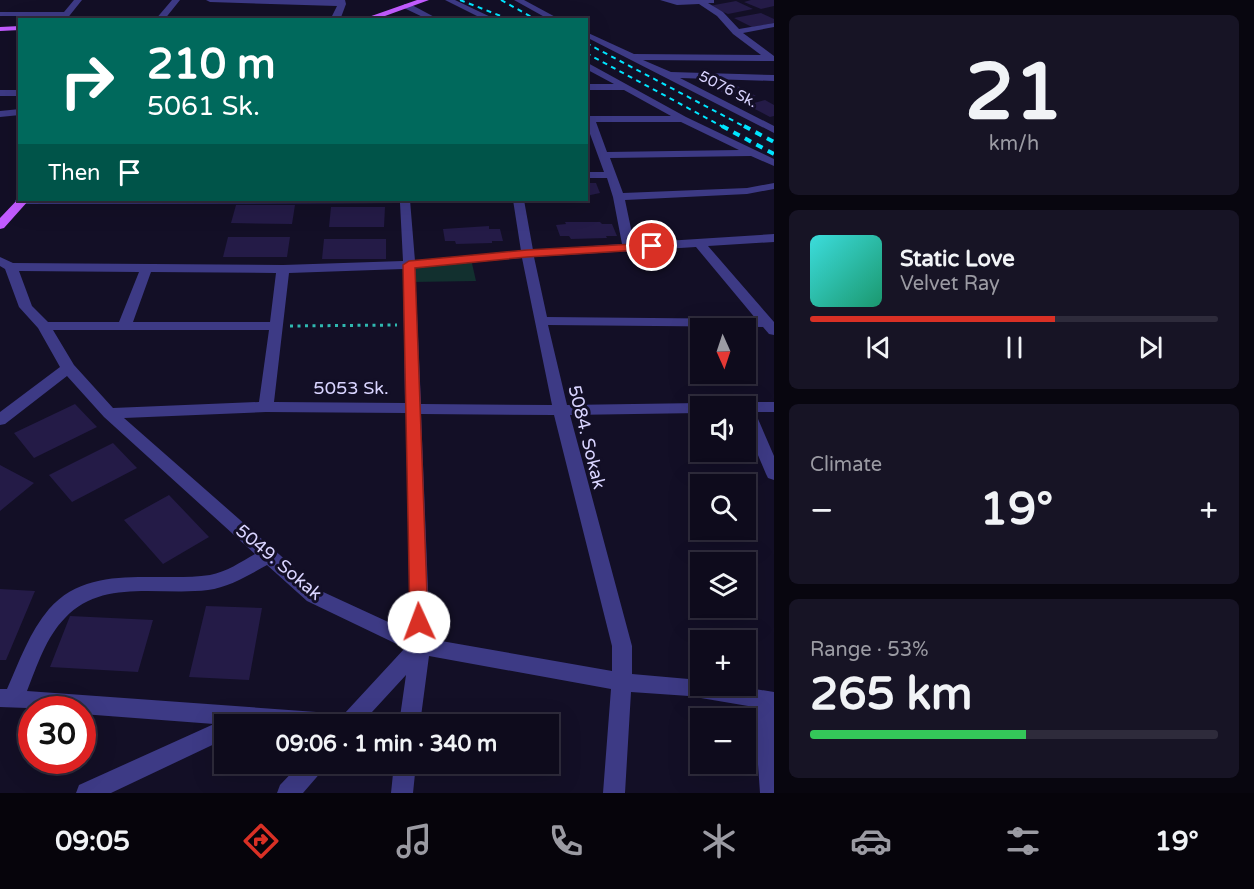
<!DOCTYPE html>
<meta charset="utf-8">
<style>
:root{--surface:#0e0b1c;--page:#171425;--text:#f1f3f6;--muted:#9b9ba3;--line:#2e2b3b;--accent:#d93025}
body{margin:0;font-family:"Varela Round",sans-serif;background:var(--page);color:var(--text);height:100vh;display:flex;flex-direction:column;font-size:22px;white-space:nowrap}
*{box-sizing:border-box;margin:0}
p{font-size:20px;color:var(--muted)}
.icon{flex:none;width:33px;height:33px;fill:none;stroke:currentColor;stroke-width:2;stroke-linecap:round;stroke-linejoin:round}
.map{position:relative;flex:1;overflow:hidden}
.details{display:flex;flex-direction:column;gap:15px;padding:15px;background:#08060f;width:480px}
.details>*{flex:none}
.hud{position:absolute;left:18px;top:18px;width:570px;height:183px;border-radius:0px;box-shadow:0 6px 24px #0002,0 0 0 2px var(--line);background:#00695c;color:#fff;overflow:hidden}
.needle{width:39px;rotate:177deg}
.buttons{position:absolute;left:690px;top:318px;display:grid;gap:12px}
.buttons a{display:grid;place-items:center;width:66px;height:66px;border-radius:0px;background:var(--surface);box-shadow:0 6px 24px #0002,0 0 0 2px var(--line);font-size:30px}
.speed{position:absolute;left:18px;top:696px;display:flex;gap:12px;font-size:30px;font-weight:700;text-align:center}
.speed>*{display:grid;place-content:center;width:78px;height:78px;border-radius:50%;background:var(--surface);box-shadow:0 6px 24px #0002,0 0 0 2px var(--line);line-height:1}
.speed .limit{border:9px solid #d22;background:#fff;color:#111}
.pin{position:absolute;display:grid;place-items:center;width:51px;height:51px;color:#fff;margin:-26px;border:3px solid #fff;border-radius:50%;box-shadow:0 2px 6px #0007}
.me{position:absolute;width:66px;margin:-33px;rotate:358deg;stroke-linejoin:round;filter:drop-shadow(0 0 4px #0008)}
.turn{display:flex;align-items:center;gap:21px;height:126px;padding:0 30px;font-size:27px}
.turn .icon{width:78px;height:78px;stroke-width:2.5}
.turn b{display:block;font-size:42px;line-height:51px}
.then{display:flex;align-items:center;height:57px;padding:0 30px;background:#0003;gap:12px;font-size:22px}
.big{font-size:45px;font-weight:700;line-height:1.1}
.details .widget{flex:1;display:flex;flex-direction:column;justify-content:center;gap:9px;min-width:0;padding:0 21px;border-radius:9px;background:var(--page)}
.details .dial{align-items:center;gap:0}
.dial b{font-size:78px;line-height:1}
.song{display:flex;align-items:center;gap:18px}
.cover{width:72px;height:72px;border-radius:9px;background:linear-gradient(135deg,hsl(180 70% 55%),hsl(160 70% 35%))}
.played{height:6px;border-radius:3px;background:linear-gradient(90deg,var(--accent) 60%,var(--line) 60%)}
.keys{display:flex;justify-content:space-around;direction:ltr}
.heat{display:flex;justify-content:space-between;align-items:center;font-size:33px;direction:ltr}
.charge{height:9px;border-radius:4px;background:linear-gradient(90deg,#34c759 53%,var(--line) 0)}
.trip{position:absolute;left:214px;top:714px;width:345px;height:60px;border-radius:0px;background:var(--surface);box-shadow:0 6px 24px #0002,0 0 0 2px var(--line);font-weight:700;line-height:60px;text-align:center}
.menu{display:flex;height:96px;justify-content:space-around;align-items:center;background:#06040b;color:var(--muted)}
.menu .icon{width:42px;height:42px}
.menu .selected{color:var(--accent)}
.menu b{font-size:27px;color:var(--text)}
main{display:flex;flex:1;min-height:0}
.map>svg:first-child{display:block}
.green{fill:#12302f}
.building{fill:#241b47}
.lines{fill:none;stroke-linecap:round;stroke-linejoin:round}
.path{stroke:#2fb8b0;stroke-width:3;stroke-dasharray:3 4.5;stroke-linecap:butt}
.minor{fill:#3d3a85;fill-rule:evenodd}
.major{fill:#c25bff;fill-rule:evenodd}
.rail-far1{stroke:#00e5ff;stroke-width:2;stroke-dasharray:5 4.5;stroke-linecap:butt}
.rail{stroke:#00e5ff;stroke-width:4;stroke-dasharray:7 6;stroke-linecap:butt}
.route{fill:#d93025;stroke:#8d1f18;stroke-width:1.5}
.labels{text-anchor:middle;stroke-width:6;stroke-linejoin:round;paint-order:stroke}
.far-street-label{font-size:15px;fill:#d9d4ff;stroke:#130f26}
.street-label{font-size:18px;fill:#d9d4ff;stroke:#130f26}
</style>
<main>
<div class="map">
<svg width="774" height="793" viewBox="0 0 774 793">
<rect width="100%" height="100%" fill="#130f26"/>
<path class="green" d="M471 259 476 281 412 282 409 265Z"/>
<path class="building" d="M751 0H774V6L761 9 744 2Z
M736 1 753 9 728 14 709 6Z
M761 13 774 19V23L752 27 734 18Z
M734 84 756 96 738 100 716 89Z
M765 100 774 105V116L770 117 747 105Z
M586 183H596L600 193 586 196Z
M236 205H295L292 224 231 223Z
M331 207H385L384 227H329Z
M565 222H600L602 224H612L617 236H606L607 238 571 239 569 236H560L556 225 566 224Z
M489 226V229H500L503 241H492V243L456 244 455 241H445L443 229Z
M228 237H290L287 257H223Z
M324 239H386V259H322Z
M75 404 97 427 34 458 14 433Z
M113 443 137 468 72 502 49 475Z
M0 465 34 483 0 511Z
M169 495 209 537 163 564 124 520Z
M0 589 35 591 6 660H0Z
M206 606 262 608 249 680 189 677Z
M70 616 153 620 138 672 50 667Z"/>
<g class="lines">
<path class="path" d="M290 326 397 325"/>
<path class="minor" d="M74 0H82L66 20H57L60 16H0V12H64Z
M172 0H180L164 20H155Z
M206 0H345L346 4 340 20H330L337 6 210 2Z
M445 0H455L497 20H485Z
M514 0H524L561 20H550Z
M660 0H714V3H708L723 12 739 29 774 23V27L743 33 774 56V61L643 60 671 72 774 75V81L680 78 774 126V133L586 37V32L634 54 761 55 733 34 717 16 699 4 677 5Z
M404 4H410L440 20H429L404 8Z
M586 62 686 117 774 159V166L751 156 610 158 623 193 747 188 774 183V189L747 194 625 200 634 243 774 234V242L708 246 774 322V335L769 334 763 327 548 325 567 405 700 403 707 406H700V413L570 415 632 646V674L700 680V686H736L774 692V793H760L754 707 689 696 631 692 625 793H603L611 689 429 656 420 724H399L406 675 361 724H225V739L111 793H76L79 785 214 724 82 714V710L0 707V689H7C19 662 30 631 49 609 90 562 156 583 210 575 226 572 241 562 255 554L104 417 67 376 5 424 0 425V412L60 367 38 328 19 307 5 269 0 266V257L13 263 283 265 403 261 400 203 21 204 15 201 17 198 20 197V200H410L415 261 521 251 513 200H524L533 250 622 244 613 197 607 178H586V172H604L586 123V116H671L624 90H586V84H614L586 69ZM596 122H681L739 150 607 152ZM696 247 756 319 547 317 534 257ZM522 258 552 405 421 404 415 268ZM403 269 405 403 274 402 289 273ZM19 271 139 272 119 322H48L32 306ZM151 272 276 273 270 322H133ZM53 330H269L259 402 113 408 74 365ZM266 412 406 413 410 632 321 591 124 418ZM421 414 554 415 612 646V671L430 639ZM267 565 307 601 405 648 344 714 27 691C37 666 46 637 65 618 102 578 160 596 208 590 229 587 249 575 267 565Z
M0 90H20V96H0Z
M20 109V115L0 117V111Z
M746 402H774V412H755L774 456V480L768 478 766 474 746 427V406H739Z
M300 764H325L322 771 303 793H277L280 785Z
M394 764H416L413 793H391Z"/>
<path class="major" d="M417 0H429L374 20H360Z
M20 26V30L0 31V27Z
M19 198 29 200 4 228 0 229V218Z"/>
<path class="rail-far1" d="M460 0 511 20
M501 0 537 20
M586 43 747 128
M586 53 725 128"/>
<path class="rail" d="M722 126 774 154
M744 126 774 142"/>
</g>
<path class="route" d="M652 243 656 244V249L527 257 415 268 428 622 425 627 419 629 413 627 410 622 403 265 409 261 527 250Z"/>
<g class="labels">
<g class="far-street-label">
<text transform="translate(728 89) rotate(27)" y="5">5076 Sk.</text>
</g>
<g class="street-label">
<text x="351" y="394">5053 Sk.</text>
<text transform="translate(587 437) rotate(76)" y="6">5084. Sokak</text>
<text transform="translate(279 562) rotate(40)" y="6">5049. Sokak</text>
</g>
</g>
</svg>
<div class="buttons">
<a><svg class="needle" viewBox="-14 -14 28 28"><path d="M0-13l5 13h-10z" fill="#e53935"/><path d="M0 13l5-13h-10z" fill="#9b9ba3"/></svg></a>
<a><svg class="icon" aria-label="sound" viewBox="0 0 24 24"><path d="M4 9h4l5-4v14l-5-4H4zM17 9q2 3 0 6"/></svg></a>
<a><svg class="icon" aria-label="search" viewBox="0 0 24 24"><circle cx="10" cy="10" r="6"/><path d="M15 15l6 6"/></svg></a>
<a><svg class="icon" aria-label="layers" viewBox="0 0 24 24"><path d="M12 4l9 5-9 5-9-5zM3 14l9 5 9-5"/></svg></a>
<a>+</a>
<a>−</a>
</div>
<div class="speed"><div class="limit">30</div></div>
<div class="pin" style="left:652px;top:246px;background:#d93025"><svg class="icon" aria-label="arrive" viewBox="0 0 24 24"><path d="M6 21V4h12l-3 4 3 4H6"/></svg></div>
<svg class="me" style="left:419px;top:622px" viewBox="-20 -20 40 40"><circle r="19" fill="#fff"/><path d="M0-13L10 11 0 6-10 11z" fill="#d93025"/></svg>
<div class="trip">09:06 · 1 min · 340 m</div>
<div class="hud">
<div class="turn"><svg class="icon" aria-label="right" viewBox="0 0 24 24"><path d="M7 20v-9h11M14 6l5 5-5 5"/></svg><div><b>210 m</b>5061 Sk.</div></div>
<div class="then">Then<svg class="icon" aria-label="arrive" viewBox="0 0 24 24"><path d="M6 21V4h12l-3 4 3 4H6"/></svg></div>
</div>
</div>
<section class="details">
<div class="widget dial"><b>21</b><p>km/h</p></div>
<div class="widget">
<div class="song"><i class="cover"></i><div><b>Static Love</b><p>Velvet Ray</p></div></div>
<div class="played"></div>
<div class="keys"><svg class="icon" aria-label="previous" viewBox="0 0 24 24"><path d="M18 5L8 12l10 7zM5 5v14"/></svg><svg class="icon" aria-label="pause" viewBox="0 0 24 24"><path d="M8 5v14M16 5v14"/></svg><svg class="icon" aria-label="next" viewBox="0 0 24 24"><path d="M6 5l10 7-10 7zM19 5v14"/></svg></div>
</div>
<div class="widget"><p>Climate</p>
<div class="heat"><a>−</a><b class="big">19°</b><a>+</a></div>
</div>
<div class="widget"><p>Range · 53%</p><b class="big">265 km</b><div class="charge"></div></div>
</section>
</main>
<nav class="menu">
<b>09:05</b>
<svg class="icon selected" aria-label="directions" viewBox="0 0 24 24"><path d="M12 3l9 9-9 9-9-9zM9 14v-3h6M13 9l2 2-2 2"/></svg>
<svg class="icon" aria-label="music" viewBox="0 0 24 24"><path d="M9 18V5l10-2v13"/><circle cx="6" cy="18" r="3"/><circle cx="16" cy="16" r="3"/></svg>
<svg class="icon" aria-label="phone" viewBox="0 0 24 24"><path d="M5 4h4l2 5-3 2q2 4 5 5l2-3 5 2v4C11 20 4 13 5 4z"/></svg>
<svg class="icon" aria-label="climate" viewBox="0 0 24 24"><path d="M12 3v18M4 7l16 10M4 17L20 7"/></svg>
<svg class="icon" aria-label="car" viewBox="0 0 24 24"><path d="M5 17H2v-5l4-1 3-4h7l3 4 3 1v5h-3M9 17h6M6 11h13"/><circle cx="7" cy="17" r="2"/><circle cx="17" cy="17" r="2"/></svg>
<svg class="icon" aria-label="filters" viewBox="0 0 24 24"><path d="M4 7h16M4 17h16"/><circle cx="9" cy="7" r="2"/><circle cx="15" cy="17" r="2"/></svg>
<b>19°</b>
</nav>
